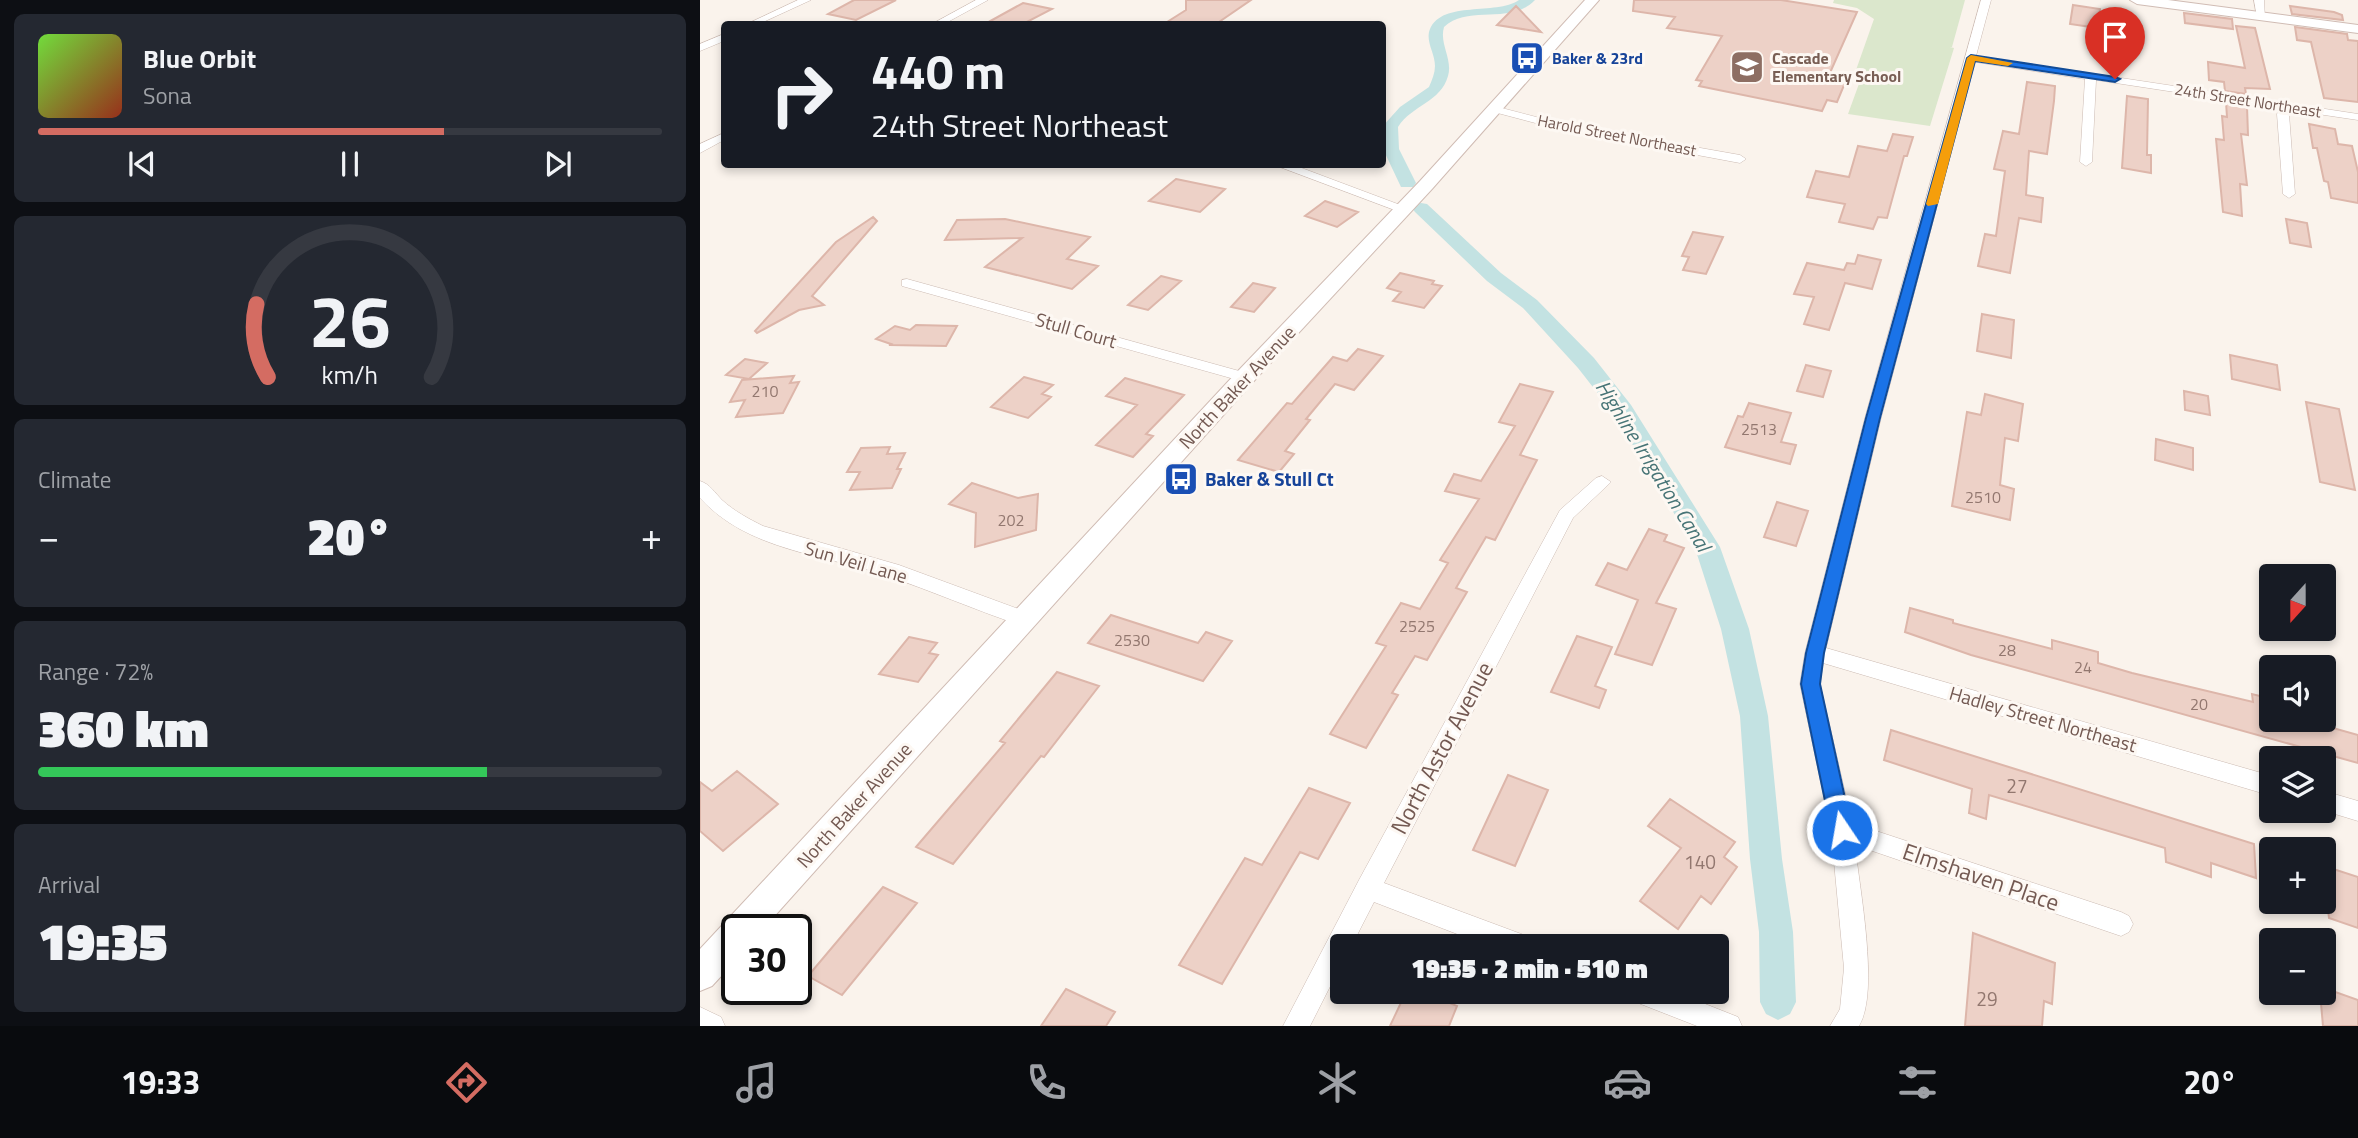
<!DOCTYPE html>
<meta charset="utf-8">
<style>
:root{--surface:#171b24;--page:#242831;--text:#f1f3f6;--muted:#9ea1a6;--line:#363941;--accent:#d46c62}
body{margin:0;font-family:"Titillium Web",sans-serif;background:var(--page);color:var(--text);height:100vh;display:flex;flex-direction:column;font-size:26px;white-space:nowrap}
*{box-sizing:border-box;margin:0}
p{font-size:23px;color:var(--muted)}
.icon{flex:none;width:38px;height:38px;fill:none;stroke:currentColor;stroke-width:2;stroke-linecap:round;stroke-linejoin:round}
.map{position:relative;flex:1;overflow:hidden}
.side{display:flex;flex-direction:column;gap:14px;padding:14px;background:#0d0f14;width:700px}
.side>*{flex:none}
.top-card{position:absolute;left:21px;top:21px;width:665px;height:147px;border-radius:7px;box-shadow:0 4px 10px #0003;background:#171b24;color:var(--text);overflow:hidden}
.needle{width:46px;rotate:201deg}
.controls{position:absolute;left:1559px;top:564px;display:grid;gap:14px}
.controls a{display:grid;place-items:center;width:77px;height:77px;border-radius:7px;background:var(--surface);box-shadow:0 4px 10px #0003;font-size:35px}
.speed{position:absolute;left:21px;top:914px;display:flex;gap:14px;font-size:35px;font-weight:700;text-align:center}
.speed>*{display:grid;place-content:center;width:91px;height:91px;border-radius:50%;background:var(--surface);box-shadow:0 4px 10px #0003;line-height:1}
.speed .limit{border:4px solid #111;border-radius:10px;background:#fff;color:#111}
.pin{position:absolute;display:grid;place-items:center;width:60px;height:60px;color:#fff;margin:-72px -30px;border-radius:50% 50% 50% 0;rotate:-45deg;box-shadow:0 0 7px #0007}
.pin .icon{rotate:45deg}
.me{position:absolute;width:77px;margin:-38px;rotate:348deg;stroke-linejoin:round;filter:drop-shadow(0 0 5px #0008)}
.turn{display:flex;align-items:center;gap:24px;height:147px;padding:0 35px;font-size:32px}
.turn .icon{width:91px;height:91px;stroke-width:2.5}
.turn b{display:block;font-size:49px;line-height:60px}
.big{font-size:52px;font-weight:800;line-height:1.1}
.side .card{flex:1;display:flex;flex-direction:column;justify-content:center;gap:10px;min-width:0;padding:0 24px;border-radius:10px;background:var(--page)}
.side .dial{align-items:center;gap:0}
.dial svg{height:182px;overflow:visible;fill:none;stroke:var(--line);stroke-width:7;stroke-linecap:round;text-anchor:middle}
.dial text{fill:var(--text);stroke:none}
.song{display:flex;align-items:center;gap:21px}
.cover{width:84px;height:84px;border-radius:10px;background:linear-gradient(135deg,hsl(100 70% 55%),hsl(10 70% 35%))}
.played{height:7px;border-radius:4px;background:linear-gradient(90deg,var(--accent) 65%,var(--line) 65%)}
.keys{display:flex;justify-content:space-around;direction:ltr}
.heat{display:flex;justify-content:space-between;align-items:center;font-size:38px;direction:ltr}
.charge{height:10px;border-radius:5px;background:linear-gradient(90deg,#34c759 72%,var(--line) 0)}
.trip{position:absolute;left:630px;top:934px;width:399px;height:70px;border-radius:7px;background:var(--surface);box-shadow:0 4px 10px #0003;font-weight:800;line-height:70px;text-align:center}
.dock{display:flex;height:112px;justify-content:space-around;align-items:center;background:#090b0e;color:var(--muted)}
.dock .icon{width:49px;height:49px}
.dock .on{color:var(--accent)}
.dock b{font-size:32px;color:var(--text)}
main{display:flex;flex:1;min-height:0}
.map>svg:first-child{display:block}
.green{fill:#dbe7cc}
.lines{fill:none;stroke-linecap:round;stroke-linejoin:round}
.canal{fill:#c3e2e2;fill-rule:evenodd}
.building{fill:#edd1c7;stroke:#ddb6aa;stroke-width:2}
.street-casing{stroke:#ccbbb3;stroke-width:1}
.secondary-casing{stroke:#d0bcb4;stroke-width:2}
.street{fill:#fff;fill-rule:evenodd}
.secondary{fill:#fff;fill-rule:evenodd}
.route{fill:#1a73e8;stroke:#114b97;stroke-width:2}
.slow{fill:#f59e0b}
.labels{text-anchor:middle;stroke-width:6;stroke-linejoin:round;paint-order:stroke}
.far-transit-label{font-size:16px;font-weight:bold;fill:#164399;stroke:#fdf8f3;text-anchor:start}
.far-education-label{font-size:16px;font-weight:bold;fill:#785e54;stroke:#fdf8f3;text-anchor:start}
.far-street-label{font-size:16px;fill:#735952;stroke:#fdf8f3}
.number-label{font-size:16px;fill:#92776f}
.street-label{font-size:19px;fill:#735952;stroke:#fdf8f3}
.transit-label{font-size:19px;font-weight:bold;fill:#164399;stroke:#fdf8f3;text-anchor:start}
.near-number-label{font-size:19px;fill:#92776f}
.water-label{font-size:21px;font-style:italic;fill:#477476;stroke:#fdf8f3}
.near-street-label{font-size:23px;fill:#735952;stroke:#fdf8f3}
</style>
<main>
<section class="side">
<div class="card">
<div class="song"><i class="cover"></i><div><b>Blue Orbit</b><p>Sona</p></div></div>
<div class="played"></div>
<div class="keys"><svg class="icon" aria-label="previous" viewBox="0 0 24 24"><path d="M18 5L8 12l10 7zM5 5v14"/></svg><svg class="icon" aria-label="pause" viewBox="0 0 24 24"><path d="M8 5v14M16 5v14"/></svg><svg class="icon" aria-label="next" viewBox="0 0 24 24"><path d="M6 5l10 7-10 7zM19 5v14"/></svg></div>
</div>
<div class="card dial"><svg viewBox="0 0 100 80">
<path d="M14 69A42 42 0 1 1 86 69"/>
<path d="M14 69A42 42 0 0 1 9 37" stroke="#d46c62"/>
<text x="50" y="56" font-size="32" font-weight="700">26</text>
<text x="50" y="72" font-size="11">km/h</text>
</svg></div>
<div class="card"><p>Climate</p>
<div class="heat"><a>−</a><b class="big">20°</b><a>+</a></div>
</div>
<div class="card"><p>Range · 72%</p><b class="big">360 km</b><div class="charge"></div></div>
<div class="card"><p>Arrival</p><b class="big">19:35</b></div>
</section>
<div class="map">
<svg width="1658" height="1026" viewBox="0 0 1658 1026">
<rect width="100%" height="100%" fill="#faf3ec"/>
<path class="green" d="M1134 0H1265L1252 47H1250L1254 48 1230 126 1148 114 1160 81 1156 70 1174 19 1157 8 1133 3Z"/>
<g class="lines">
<path class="canal" d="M819 0H835C810 26 769 4 744 27 739 44 753 59 748 76 741 102 712 105 698 127L699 149 716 183 713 187H701L683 149 682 127 700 107 729 87C732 80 735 73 735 66 735 53 725 41 730 29 743 0 795 16 819 0Z
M721 203 727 204 801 273 837 300 894 358 931 405 1020 547 1049 629 1068 716 1082 859 1093 932 1096 1002 1090 1014 1078 1020 1066 1014 1060 1002 1059 932 1050 859 1040 716 1021 629 995 548 914 414 878 368 823 308 787 281 715 212 712 208 715 204Z"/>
</g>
<path class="building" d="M154 0H196L156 20 128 14Z
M486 0H551L516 24H464L486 10Z
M934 0H1081L1157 12 1129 75 1147 78 1137 102 1127 100 1122 111 999 86 1002 81 996 80 1022 36 967 28 975 17 933 11Z
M323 3 352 9 323 24H285Z
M1373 5 1400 9 1398 28 1370 24Z
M816 6 841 32 797 25Z
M1590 6 1634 12 1642 15 1643 20 1592 14Z
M1484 13 1532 19 1533 29 1485 23Z
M1536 26 1555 28 1570 89 1545 88 1546 94 1525 91 1524 82 1509 80 1508 62 1545 68Z
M1595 27 1647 34 1648 40 1658 41V102L1624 98 1611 42 1597 40Z
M1327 82 1355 86 1354 101 1347 154 1329 151 1326 195 1343 198 1341 222 1319 218 1310 273 1278 266 1285 234 1296 236 1305 171 1294 169 1303 131 1319 134Z
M1427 96 1448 99 1447 155H1451V173L1422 168Z
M1526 102 1547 106 1548 135 1541 134 1547 185 1540 184 1542 216 1523 212 1516 139 1524 140 1522 116 1527 117Z
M1609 124 1635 129 1638 144 1652 146 1658 172V203L1631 198 1628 182 1624 181 1617 148H1613Z
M1193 134 1213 137 1207 156H1204L1187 218 1178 217 1173 229 1139 222 1145 204 1107 197 1116 171 1149 177 1158 146 1187 151Z
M476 179 525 189 500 212 449 201Z
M625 201 658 212 637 227 605 216Z
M173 217 177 221 112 296 124 305 99 310 57 333 55 331 136 242Z
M305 219 390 237 367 259 398 266 372 289 285 267 322 238 245 240 257 220Z
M1586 219 1607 223 1611 247 1590 243Z
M993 232 1023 237 1006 274 983 270 989 257 982 256Z
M1158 255 1181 260 1172 289 1145 283 1129 330 1104 324 1114 297 1094 294 1107 263 1144 270 1147 263 1155 264Z
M700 273 734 281 732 284 742 286 724 308 693 301 701 292 687 288Z
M461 276 481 281 448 310 428 305Z
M553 283 575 288 554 312 531 307Z
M1282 314 1314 320 1311 358 1277 351Z
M216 325 257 326 246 346 189 345 191 344 176 339 195 326 210 330Z
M658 349 683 356 654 390 635 384 606 419 610 420 585 451 594 454 579 472 538 460 587 403 592 404 633 357 647 361Z
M1530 355 1577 365 1580 390 1532 379Z
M45 359 67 363 49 379 26 375Z
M1106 365 1131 371 1123 397 1097 391Z
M94 376 90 383 99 382 83 413 36 417 45 400 30 402 42 380Z
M324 377 353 385 342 394 351 397 328 418 291 407Z
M425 378 484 395 446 434 453 436 433 457 396 445 437 405 406 396Z
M820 384 853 392 820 455 837 460 795 540 786 537 756 588 767 592 727 660 715 656 692 693 698 695 666 748 630 734 686 646 676 643 701 603 720 609 748 563 740 560 779 499 745 491 754 474 781 481 815 426 799 422Z
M1484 391 1508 396 1510 415 1485 410Z
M1285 394 1323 404 1318 441 1305 438 1300 485 1314 489 1310 520 1252 506 1267 412 1281 415Z
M1606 402 1639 409 1655 490 1620 482Z
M1049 403 1091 413 1081 442 1096 445 1090 464 1025 447 1038 416 1043 417Z
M1456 439 1493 448V470L1455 460Z
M190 447 187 454 205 453 197 469H201L192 488 150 490 160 472H147L161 448Z
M272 483 318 498 338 494 336 530 275 547 276 513 249 504Z
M1077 502 1108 511 1096 546 1064 537Z
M949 529 967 535 964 541 984 548 956 603 976 609 952 665 915 654 938 600 896 585 908 563 927 570Z
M1210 608 1253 620V623L1352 649V640L1398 652V663L1432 673 1553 702 1552 694 1572 699V719H1601L1658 735V763L1271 655 1205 632Z
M411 615 498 643 506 632 532 641 503 681 388 643Z
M877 636 912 647 895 686 906 690 899 708 851 692Z
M209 637 237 643 229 653 238 655 218 682 179 674Z
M357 672 399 686 344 757 341 756 253 864 216 847 305 743 300 741Z
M1191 730 1554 844 1556 878 1511 863V877L1466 862 1465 848 1289 795 1286 819 1269 813 1272 789 1184 760Z
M37 771 78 804 23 851 0 831V782L12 791Z
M808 775 848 790 815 866 773 850Z
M609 788 650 803 618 859 600 852 522 984 479 965 545 858 562 865Z
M970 799 1035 842 1024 857 1037 867 1011 904 1001 896 978 929 940 901 981 848 948 826Z
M1624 866 1658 877V928L1629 918 1627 901 1624 900Z
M183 887 217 903 142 995 108 976Z
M1273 933 1355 963 1352 1004 1344 1001 1342 1026H1265Z
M1624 988 1658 1000V1026H1623L1620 992H1624Z
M366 989 415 1012 406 1026H341Z
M706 992H724L757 1006 749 1026H690Z"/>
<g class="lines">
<g class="street-casing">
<path id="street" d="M98 0H111L59 24H47Z
M276 0H288L244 24H232Z
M1281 0H1291L1276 56 1658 114V120L1591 110 1589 114 1595 194 1589 198 1583 194 1577 114 1580 108 1396 80 1392 162 1386 166 1380 162 1385 79 1275 62 1181 418 1126 648 1572 776V796L1123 663 1120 684 1152 823 1421 912 1429 916 1433 924 1429 932 1421 936 1155 845C1159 886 1180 992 1159 1026H1130L1140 1009 1144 968 1131 830 1100 684 1105 653 1165 418Z
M1554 0H1564L1565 19 1557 17Z
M24 34V41L0 51V44Z
M794 106 859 123 1040 155 1046 159 1040 163 858 129 790 111 788 109Z
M24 133V140L0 153V144Z
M572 164H591L711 209 710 212H700Z
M207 279 550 374 553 377 545 382 202 286V280Z
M902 476 911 482 873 518 684 883 832 938 835 947H791L674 902 651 947H642V963L610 1026H583L659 880 860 510 896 478Z
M0 481C10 484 15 493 22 500 34 511 49 519 63 526L199 565 332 614 335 619 332 624 325 627C278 611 232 591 185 575 121 554 47 550 0 498Z
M1624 791 1658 801V821L1622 810Z
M930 992H975L1038 1017 1042 1026H997L933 1001Z
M0 1007 21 1017 25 1026H0Z"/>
</g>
<g class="secondary-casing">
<path id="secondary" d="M885 0H899L732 189 553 382 63 929H37V959L12 986 0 991V949L537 372 720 181Z
M1430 0H1468L1658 25V33L1437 4Z"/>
</g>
<use href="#street" class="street"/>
<use href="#secondary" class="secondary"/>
</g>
<path class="route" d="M1271 55 1415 77 1420 79 1415 82 1275 61 1180 418 1124 653 1120 684 1152 830 1149 837 1142 840 1134 837 1131 830 1101 684 1106 653 1166 418 1267 58Z"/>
<path class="slow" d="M1271 55 1313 63 1308 66 1275 61 1238 204 1228 206 1226 204 1267 58Z"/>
<defs>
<g id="bus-square" transform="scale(1.75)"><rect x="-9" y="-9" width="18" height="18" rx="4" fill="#1a4fb4" stroke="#fdf8f3"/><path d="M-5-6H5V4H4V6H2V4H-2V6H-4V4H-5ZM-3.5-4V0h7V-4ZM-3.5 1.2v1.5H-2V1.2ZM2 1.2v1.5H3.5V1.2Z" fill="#fff"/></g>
<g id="school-square" transform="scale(1.75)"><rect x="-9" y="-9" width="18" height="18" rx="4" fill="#8d6e63" stroke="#fdf8f3"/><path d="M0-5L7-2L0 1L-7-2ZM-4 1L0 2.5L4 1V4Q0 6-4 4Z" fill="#fff"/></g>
</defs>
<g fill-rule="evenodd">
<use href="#bus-square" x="827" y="58"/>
<use href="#school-square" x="1047" y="67"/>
<use href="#bus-square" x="481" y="479"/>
</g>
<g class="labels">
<g class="far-transit-label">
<text x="852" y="64">Baker &amp; 23rd</text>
</g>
<g class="far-education-label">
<text x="1072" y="64">Cascade<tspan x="1072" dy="18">Elementary School</tspan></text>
</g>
<g class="far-street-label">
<text transform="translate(1548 100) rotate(9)" y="6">24th Street Northeast</text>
<text transform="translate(917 135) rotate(11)" y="6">Harold Street Northeast</text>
</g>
<g class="number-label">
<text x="65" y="397">210</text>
<text x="1059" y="435">2513</text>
<text x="1283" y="503">2510</text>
<text x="311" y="526">202</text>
<text x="717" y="632">2525</text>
<text x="432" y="646">2530</text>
<text x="1307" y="656">28</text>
<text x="1383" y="673">24</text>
<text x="1499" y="710">20</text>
</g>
<g class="street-label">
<text transform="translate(376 330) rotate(16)" y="7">Stull Court</text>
<text transform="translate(537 387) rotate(-47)" y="7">North Baker Avenue</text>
<text transform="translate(156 562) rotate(16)" y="7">Sun Veil Lane</text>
<text transform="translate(1343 719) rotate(16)" y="7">Hadley Street Northeast</text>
<text transform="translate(154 805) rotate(-48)" y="7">North Baker Avenue</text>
</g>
<g class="transit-label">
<text x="505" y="486">Baker &amp; Stull Ct</text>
</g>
<g class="near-number-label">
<text x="1317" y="793">27</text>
<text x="1000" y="869">140</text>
<text x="1287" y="1006">29</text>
</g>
<g class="water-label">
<text transform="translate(953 466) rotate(58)" y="7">Highline Irrigation Canal</text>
</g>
<g class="near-street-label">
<text transform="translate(742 748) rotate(-62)" y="8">North Astor Avenue</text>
<text transform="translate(1281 877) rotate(19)" y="8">Elmshaven Place</text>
</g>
</g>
</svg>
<div class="controls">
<a><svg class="needle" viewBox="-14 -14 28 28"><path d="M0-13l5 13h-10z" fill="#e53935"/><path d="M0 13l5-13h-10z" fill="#9ea1a6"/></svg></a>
<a><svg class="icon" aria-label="sound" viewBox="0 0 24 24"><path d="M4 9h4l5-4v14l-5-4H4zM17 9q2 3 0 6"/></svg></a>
<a><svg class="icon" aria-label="layers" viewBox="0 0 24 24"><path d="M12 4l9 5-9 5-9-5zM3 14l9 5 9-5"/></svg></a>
<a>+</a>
<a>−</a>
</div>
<div class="speed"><div class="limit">30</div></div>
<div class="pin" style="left:1415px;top:79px;background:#d93025"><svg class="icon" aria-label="arrive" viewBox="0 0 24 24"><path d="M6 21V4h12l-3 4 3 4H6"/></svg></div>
<svg class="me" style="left:1142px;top:830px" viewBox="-20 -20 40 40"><circle r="17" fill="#1a73e8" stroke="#fff" stroke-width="3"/><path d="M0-11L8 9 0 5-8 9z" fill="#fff"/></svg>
<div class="trip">19:35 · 2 min · 510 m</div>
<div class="top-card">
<div class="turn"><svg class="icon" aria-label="right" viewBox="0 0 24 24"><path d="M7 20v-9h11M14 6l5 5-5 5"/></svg><div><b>440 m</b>24th Street Northeast</div></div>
</div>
</div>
</main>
<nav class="dock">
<b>19:33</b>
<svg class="icon on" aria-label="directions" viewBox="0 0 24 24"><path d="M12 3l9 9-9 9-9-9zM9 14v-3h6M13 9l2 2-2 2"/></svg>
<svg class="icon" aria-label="music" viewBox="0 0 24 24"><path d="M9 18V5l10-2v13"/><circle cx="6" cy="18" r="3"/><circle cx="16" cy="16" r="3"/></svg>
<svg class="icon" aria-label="phone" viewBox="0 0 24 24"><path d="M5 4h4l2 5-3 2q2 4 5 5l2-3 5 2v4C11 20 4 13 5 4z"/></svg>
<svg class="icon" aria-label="climate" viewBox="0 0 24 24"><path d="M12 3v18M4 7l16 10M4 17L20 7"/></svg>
<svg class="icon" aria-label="car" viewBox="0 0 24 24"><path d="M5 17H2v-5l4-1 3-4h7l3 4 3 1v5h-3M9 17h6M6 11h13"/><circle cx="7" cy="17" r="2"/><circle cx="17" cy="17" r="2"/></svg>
<svg class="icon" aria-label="filters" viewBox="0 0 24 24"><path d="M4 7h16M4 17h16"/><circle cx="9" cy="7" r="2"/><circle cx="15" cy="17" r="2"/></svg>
<b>20°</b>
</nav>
